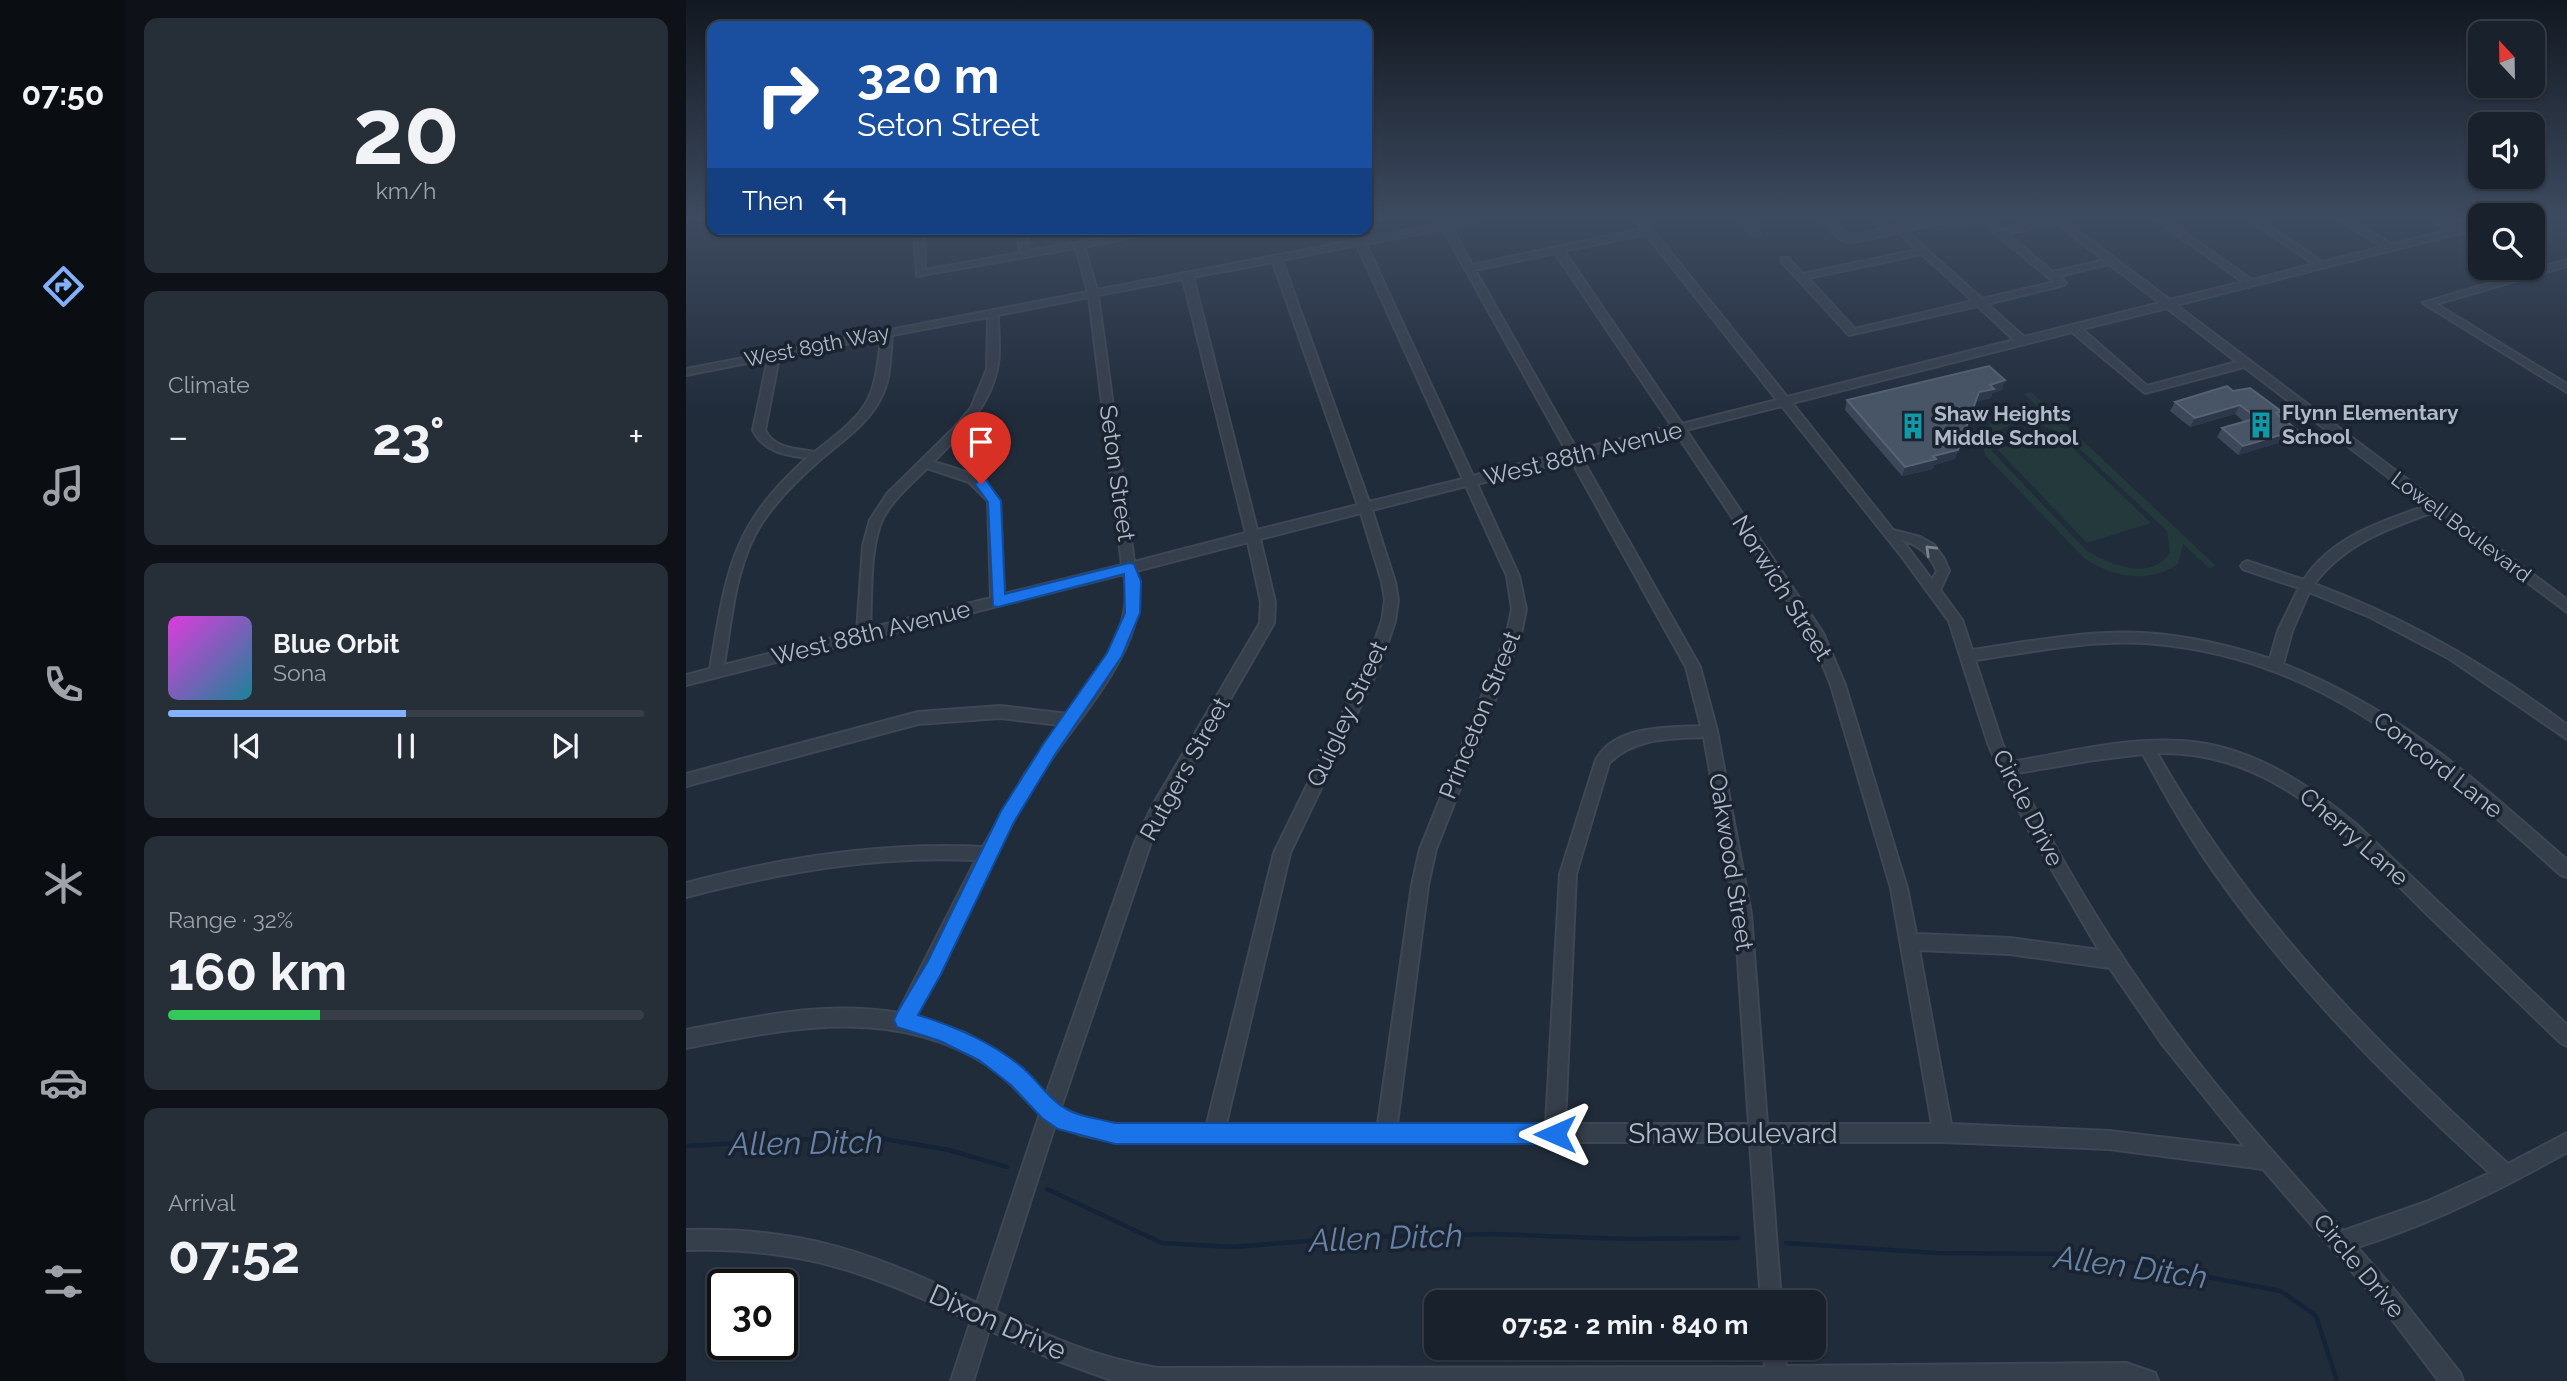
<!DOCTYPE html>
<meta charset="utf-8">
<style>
:root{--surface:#19212c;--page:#262e38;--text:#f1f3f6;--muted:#9fa3a9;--line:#373e48;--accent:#82b0fb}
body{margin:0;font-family:Raleway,sans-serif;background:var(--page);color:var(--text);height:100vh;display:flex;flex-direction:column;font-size:26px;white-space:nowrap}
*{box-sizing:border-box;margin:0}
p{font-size:23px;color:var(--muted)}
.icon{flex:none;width:38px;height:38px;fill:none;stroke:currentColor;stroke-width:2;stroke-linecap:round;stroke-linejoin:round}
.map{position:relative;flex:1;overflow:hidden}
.panel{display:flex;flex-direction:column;gap:18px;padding:18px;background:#0e1218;width:560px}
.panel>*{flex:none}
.hud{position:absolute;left:21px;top:21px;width:665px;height:214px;border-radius:14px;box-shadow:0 2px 5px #0004,0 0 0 2px var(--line);background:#1a4fa0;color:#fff;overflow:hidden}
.needle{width:46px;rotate:338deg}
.controls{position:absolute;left:1782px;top:21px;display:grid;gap:14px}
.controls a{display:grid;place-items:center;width:77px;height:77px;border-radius:14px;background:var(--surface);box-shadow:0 2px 5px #0004,0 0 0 2px var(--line);font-size:35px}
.speed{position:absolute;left:21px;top:1269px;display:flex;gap:14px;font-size:35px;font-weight:700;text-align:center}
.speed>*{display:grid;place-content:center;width:91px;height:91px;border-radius:50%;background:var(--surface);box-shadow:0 2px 5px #0004,0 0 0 2px var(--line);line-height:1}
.speed .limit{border:4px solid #111;border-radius:10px;background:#fff;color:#111}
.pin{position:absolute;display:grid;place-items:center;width:60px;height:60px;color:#fff;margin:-72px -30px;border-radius:50% 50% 50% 0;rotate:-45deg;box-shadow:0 0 7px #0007}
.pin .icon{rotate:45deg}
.me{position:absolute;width:77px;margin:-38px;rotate:270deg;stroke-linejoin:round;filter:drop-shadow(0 0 5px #0008)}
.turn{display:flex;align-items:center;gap:24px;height:147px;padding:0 35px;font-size:32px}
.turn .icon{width:91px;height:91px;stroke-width:2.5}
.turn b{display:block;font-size:49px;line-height:60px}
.then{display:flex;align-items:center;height:66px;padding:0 35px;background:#0003;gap:14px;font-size:26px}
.big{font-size:52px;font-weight:700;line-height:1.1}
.panel .card{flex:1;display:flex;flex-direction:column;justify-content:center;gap:10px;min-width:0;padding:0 24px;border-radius:14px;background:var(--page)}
.panel .dial{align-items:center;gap:0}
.dial b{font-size:91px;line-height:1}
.song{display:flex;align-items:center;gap:21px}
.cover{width:84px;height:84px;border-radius:10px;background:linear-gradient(135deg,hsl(300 70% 55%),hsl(190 70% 35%))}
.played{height:7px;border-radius:4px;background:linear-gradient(90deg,var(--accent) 50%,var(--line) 50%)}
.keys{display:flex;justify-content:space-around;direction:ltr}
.heat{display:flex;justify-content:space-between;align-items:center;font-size:38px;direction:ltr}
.charge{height:10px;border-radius:5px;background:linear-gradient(90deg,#34c759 32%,var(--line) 0)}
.trip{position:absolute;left:738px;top:1290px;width:402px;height:70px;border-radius:14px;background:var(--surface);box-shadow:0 2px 5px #0004,0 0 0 2px var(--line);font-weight:700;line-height:70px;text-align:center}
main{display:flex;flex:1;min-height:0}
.dock{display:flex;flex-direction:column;width:126px;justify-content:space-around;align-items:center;background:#0a0d12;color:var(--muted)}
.dock .icon{width:49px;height:49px}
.dock .on{color:var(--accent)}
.dock b{font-size:32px;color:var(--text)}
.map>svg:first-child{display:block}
.green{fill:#23393c;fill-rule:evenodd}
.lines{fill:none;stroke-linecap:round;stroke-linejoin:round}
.stream{stroke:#152339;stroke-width:4.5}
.minor-casing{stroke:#3e4754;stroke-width:4}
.minor{fill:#353e4b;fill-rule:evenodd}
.wall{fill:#3c485a}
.shaded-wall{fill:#2c3849}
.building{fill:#485566;stroke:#586475;stroke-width:2}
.oneway{stroke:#79828f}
.route{fill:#1a73e8;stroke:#114b97;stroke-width:2}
.labels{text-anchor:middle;stroke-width:7;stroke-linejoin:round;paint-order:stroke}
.far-street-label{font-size:21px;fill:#b0b9c7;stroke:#1a2330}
.far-poi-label{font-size:21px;font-weight:bold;fill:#b0b9c7;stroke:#1a2330;text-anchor:start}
.street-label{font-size:24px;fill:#b0b9c7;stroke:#1a2330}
.near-street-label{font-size:28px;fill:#b0b9c7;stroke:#1a2330}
.near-water-label{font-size:32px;font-style:italic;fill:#6883a8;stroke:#1a2330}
</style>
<main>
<nav class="dock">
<b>07:50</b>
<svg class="icon on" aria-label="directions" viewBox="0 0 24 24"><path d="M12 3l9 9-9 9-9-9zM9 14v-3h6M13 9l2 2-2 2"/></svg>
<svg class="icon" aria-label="music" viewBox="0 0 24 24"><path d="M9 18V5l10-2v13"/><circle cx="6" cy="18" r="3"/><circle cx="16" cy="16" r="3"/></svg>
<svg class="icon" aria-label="phone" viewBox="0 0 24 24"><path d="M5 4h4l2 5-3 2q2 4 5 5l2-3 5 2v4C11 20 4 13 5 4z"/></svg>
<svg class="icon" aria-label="climate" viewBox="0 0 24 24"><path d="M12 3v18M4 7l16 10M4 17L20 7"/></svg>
<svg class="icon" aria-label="car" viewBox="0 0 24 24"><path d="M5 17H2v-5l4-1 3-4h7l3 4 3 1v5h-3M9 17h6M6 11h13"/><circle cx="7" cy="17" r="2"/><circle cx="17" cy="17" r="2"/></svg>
<svg class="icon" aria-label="filters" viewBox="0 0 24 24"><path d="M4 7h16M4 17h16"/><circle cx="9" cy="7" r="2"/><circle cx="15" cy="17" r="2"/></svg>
</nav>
<section class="panel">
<div class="card dial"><b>20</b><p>km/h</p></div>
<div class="card"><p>Climate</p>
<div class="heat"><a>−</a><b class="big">23°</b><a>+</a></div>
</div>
<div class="card">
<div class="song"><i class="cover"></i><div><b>Blue Orbit</b><p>Sona</p></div></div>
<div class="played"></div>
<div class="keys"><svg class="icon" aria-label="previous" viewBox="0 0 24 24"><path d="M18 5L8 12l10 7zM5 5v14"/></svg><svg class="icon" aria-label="pause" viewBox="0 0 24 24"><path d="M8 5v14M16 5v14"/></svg><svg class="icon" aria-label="next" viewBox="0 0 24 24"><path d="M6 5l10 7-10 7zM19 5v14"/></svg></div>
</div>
<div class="card"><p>Range · 32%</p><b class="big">160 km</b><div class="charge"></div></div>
<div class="card"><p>Arrival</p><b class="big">07:52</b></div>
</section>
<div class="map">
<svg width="1881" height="1381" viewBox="0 0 1881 1381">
<rect width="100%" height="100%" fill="#212c3b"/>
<path class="green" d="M1345 392 1530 566 1523 568 1497 544 1492 564C1462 584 1427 578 1398 558L1300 456C1280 412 1338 414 1365 420L1338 394ZM1328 423 1352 424 1379 435 1481 531 1484 552C1466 582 1424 565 1400 550L1306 451 1305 442 1308 433Z
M1370 432 1465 523 1401 543 1311 449Z"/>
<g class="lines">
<path class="stream" d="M0 1146 181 1136 263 1150 321 1167
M361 1189 476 1243 547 1247 672 1237 807 1234 941 1239 1052 1238
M1100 1243 1251 1253 1400 1254 1595 1291 1630 1316 1651 1381"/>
<g class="minor-casing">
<path id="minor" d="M751 218H760L762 222 784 218H803L765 227 786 265 956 229 948 218H957L1101 397 1328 340 1292 306 1163 335 1096 262V258H1102L1117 274 1231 250 1215 234 1220 231 1296 299 1368 282 1293 220 1256 229 1253 228V224L1279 218H1302L1316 230 1365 218H1375L1484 300 1557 282 1468 218H1478L1566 280 1628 264 1560 218H1570L1637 262 1697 247 1651 218H1662L1706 245 1762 230 1743 218H1754L1771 228 1794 222V228L1490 305 1881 600V612L1748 512C1702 528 1658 544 1628 584 1720 618 1803 666 1881 725V739L1764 659 1684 617 1623 592 1606 631 1597 664C1714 710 1788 779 1881 860V877L1875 875C1749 763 1637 655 1458 643 1401 640 1344 652 1289 660L1316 743 1325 762C1381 753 1439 737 1496 741 1563 745 1621 783 1671 825L1881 1025V1046L1875 1043C1829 999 1783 954 1737 910 1661 835 1588 750 1471 753 1563 915 1685 1040 1822 1164L1881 1133V1152C1814 1190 1745 1224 1671 1247L1710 1292 1774 1373 1777 1381H1753L1696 1306 1577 1169 1423 1149 1257 1142H1083L1095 1302H1075L1064 1142H429L395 1135 369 1125 309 1311C362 1337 414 1359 472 1368L1079 1367 1078 1348H1098L1100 1366 1440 1363 1469 1373 1472 1381H428L359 1356 303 1330 287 1381H265L285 1321C184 1272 114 1247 0 1250V1230C115 1227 189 1253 291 1303L354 1114C337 1098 323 1079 303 1066 208 1005 104 1028 0 1048V1030C69 1017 142 1000 212 1013L290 860C191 855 96 872 0 897V883C98 857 196 842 297 847L339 774 374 725 314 718 232 724 0 786V774L232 712 314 706 382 714C412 675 449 626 438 574L0 685V675L24 669C41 572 44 527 121 458 99 455 78 452 67 430L82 359 0 375V369L402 292 390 248 231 276 228 229H238L239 270 334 253 331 229H341L343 251 464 229H484L398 247 411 290 754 224ZM1370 223 1418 260 1367 272 1321 234ZM757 229 881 452 787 476 680 244ZM960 234 1091 400 996 424 878 251ZM671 245 777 479 683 502 596 260ZM869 253 986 426 891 450 789 270ZM1236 254 1287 301 1169 329 1122 278ZM587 262 672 505 571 530 507 277ZM1423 264 1474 303 1338 337 1301 304 1378 285 1380 283 1373 276ZM497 279 560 533 448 562 412 295ZM403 297 436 565 318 594 314 501C298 476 275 469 247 462 274 435 303 408 311 369 315 353 312 332 312 315ZM1481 308 1551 362 1461 386 1396 329ZM302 317 301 369 285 408 267 429 201 494 184 520 177 546 171 632 38 665C46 617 49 563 77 521 93 498 114 477 135 459 158 439 185 422 197 393 205 375 204 355 206 335ZM1386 332 1459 393 1558 367 1740 506C1696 521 1644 538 1618 580L1561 561 1557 563 1555 566 1557 569 1613 588 1592 631 1584 659C1543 645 1501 636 1458 633 1400 630 1342 642 1286 650L1276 620 1254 590 1263 571 1258 559 1248 545 1234 537 1207 530 1106 403ZM195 337C189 405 181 411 129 452 110 449 88 449 79 430L93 357ZM1096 406 1217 558 1263 621 1302 743 1313 769 1344 832 1413 950 1324 938 1230 934 1221 888 1159 685 1137 633 1000 430ZM990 433 1124 634 1145 685 1205 888 1246 1124H1081L1065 914 1031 731 1014 667 895 457ZM885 460 1000 667 1015 726C981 728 929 725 910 760L874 874 860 1124H711L742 885 750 849 835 634 840 609 833 576 791 484ZM241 468 283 482 302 501 305 598 184 628C186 597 183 546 197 518 208 498 225 484 241 468ZM780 486 821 576 826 609 821 634 734 849 726 885 692 1124H540L604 853 695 663 709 621 712 600 709 582 686 510ZM675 513 696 582 699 600 696 621 681 663 588 853 521 1124C477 1124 413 1132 375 1107L465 842 478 814 588 623 589 602 574 539ZM1216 540C1233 545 1244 554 1251 571L1246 580ZM562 542 575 602 574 623 467 805 449 842 360 1095 316 1054 279 1033 229 1016C271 940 303 859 348 785 378 735 421 693 444 638 452 616 456 594 450 571ZM1018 737 1049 914 1063 1124H879L890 874 923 763C949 737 984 739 1018 737ZM1457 754C1479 794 1501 834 1528 872 1607 984 1703 1081 1804 1173L1740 1202 1657 1231C1600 1166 1540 1102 1489 1032 1429 951 1375 864 1331 773L1408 760ZM1233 950 1324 954 1424 968 1477 1045 1559 1147 1423 1131 1265 1124Z
M1052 218H1061L1074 233 1072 235H1066Z
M1134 218H1143L1164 236 1196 229 1185 218H1194L1205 228 1250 218H1268C1260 223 1173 242 1163 242 1151 241 1141 226 1134 218Z
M1881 260V266L1750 304 1881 384V392L1737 303Z"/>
</g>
<use href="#minor" class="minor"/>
</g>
<path class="wall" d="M1316 390 1306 393 1305 398 1291 401 1269 459 1248 465 1247 469 1216 476 1159 410 1161 400Z
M1547 391 1595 411 1593 416 1611 430 1605 439 1552 455 1531 437 1536 428 1558 422 1549 414 1504 427 1484 411 1489 402Z"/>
<path class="shaded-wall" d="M1319 380 1316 390 1306 393 1305 398 1291 401 1269 459 1248 465 1247 469 1216 476 1219 467 1247 456 1293 392 1304 385Z
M1554 405 1549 414 1504 427 1509 418Z
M1611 430 1605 439 1552 455 1557 446Z"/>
<path class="building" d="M1303 366 1319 380 1304 385 1308 389 1293 392 1272 450 1247 456 1250 459 1219 467 1161 400Z
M1541 386 1547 391 1564 388 1595 411 1590 413 1611 430 1557 446 1536 428 1571 418 1554 405 1509 418 1489 402Z"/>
<defs><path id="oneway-chevron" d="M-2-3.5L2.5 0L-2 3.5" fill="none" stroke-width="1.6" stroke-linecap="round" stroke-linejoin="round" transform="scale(1.75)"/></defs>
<use class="oneway" href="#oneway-chevron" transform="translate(1244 550) rotate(-136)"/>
<linearGradient id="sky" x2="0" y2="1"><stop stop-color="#121820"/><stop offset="0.53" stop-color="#3d4b60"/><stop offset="1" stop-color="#3d4b60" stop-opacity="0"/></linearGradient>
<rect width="1881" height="412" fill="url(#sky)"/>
<path class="route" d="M295 479 300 480 315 501 319 594 443 563 448 564 455 581 454 613 436 656 370 753 328 822 255 974 232 1015C271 1027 308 1043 338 1069 353 1082 364 1101 382 1110 395 1117 414 1119 429 1123H869L877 1126 880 1134 877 1141 869 1144H429L372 1129 356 1118 325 1085 293 1060 254 1041 211 1027 208 1020 211 1013 242 961 315 811 358 743 421 653 439 613 438 574 312 607 307 606 302 502 289 484Z"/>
<defs>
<g id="building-bare" transform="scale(2.1)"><path d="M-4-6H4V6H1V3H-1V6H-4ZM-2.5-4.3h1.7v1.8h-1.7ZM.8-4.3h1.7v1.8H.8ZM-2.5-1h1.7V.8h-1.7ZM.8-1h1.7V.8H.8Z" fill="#0f9aa8" stroke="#1a2330" stroke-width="2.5" paint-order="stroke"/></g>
</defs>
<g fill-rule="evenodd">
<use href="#building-bare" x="1575" y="425"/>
<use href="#building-bare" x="1227" y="426"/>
</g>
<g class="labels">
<g class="far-street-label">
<text transform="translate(131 346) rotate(-11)" y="7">West 89th Way</text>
<text transform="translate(1775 527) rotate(37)" y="7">Lowell Boulevard</text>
</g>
<g class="far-poi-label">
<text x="1596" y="420">Flynn Elementary<tspan x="1596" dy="24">School</tspan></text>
<text x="1248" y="421">Shaw Heights<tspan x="1248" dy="24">Middle School</tspan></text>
</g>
<g class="street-label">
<text transform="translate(897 454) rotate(-14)" y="8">West 88th Avenue</text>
<text transform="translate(431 473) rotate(82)" y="8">Seton Street</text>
<text transform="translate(1096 588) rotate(58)" y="8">Norwich Street</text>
<text transform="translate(185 633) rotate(-14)" y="8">West 88th Avenue</text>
<text transform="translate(661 714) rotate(-65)" y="8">Quigley Street</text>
<text transform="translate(794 715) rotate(-68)" y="8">Princeton Street</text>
<text transform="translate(1752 765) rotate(38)" y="8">Concord Lane</text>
<text transform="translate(499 769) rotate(-61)" y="8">Rutgers Street</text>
<text transform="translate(1342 808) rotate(63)" y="8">Circle Drive</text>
<text transform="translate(1668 837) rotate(41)" y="8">Cherry Lane</text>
<text transform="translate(1045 862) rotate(81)" y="8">Oakwood Street</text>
<text transform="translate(1673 1266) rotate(50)" y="8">Circle Drive</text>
</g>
<g class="near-street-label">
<text x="1047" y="1143">Shaw Boulevard</text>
<text transform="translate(312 1322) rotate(24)" y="10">Dixon Drive</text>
</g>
<g class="near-water-label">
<text transform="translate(120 1143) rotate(-1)" y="11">Allen Ditch</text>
<text transform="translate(700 1238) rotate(-2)" y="11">Allen Ditch</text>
<text transform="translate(1445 1267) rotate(8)" y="11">Allen Ditch</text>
</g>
</g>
</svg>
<div class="controls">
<a><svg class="needle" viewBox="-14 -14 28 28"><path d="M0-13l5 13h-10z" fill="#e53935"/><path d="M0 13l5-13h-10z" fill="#9fa3a9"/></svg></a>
<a><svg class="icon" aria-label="sound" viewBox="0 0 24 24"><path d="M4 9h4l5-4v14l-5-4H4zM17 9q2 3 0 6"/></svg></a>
<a><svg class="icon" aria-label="search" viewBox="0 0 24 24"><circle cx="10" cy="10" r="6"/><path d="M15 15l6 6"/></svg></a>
</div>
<div class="speed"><div class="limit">30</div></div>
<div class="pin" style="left:295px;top:484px;background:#d93025"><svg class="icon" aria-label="arrive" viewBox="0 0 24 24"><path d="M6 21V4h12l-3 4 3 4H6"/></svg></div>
<svg class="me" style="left:869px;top:1134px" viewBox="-20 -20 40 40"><path d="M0-17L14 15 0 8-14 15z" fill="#1a73e8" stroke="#fff" stroke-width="4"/></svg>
<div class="trip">07:52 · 2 min · 840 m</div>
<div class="hud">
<div class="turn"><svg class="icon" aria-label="right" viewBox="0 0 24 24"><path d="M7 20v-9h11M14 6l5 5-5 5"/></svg><div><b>320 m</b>Seton Street</div></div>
<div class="then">Then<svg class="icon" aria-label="left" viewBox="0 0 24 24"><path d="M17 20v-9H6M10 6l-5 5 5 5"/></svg></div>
</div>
</div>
</main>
